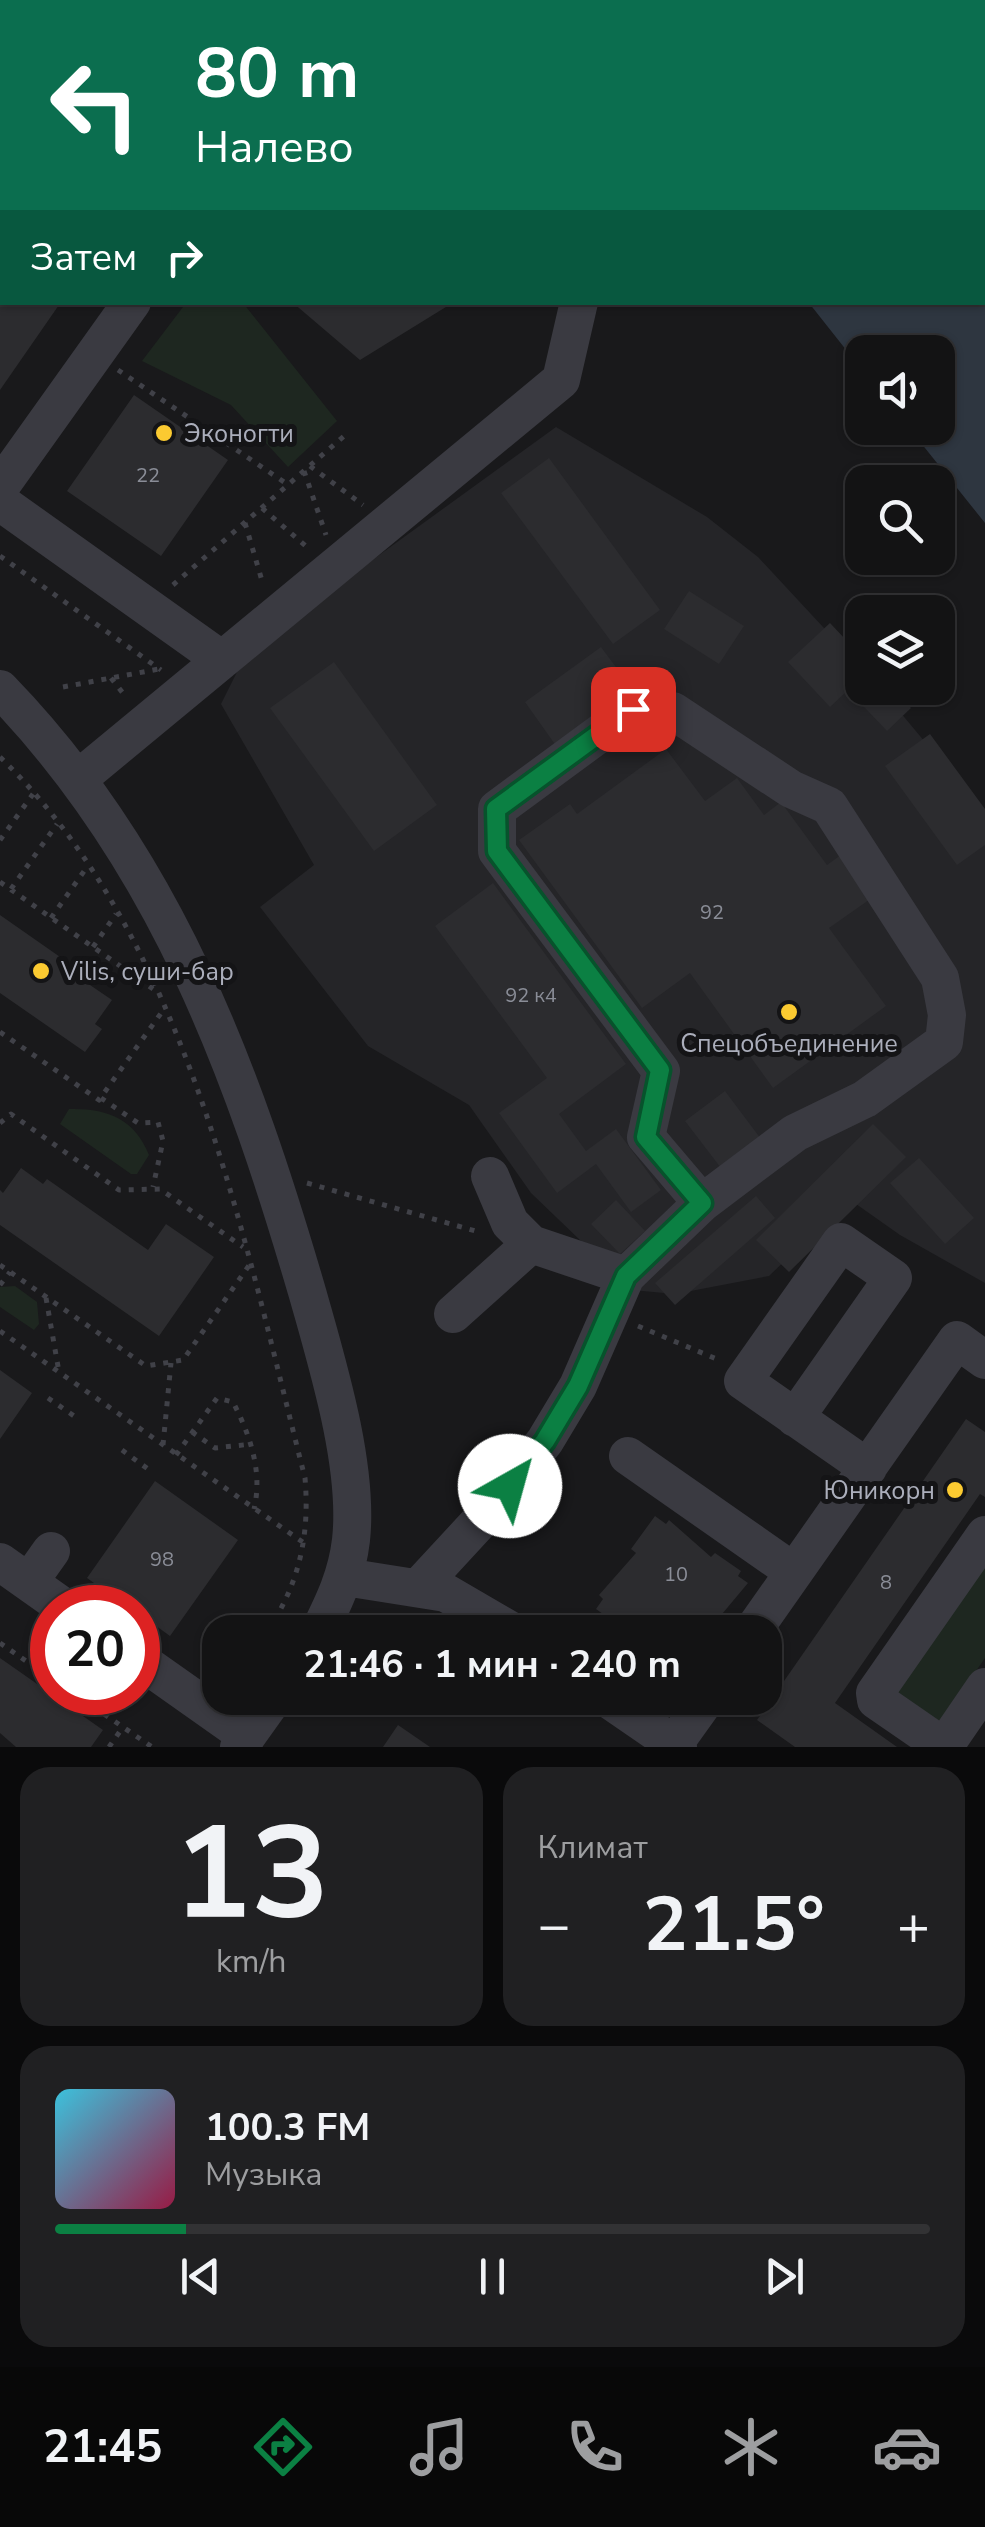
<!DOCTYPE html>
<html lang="ru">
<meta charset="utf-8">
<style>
:root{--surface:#131314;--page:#202022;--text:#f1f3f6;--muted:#9d9ea0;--line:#323234;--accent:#0b8043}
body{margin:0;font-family:"Nunito Sans",sans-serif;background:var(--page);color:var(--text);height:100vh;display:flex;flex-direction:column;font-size:38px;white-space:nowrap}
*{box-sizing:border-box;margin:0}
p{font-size:32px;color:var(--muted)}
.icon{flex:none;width:55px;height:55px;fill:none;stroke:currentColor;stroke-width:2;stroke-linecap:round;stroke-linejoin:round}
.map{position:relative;height:1747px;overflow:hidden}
.panel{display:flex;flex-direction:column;gap:20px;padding:20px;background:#0a0a0b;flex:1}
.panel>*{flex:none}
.hud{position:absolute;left:0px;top:0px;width:985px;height:305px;box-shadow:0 2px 8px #0004,0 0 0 2px var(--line);background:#0b6e4f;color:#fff;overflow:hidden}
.buttons{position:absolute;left:845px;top:335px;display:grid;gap:20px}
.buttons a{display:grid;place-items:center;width:110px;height:110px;border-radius:20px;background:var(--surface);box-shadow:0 2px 8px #0004,0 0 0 2px var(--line);font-size:50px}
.speed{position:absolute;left:30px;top:1585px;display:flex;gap:20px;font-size:50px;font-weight:700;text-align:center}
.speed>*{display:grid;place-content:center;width:130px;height:130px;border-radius:50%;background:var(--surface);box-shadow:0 2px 8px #0004,0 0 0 2px var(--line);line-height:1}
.speed .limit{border:15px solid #d22;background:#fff;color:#111}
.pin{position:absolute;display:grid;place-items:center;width:85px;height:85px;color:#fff;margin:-42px;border-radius:20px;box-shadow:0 5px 15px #0006}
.me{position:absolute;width:110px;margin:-55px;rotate:38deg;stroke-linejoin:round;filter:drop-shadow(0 0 8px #0008)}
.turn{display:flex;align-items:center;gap:35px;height:210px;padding:0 30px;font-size:45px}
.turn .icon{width:130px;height:130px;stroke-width:2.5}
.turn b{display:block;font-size:70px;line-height:85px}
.then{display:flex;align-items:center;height:95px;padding:0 30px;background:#0003;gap:20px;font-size:38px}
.big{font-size:75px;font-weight:700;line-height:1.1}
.panel .tile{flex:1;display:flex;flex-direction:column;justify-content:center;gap:15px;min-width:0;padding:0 35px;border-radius:30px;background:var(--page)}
.panel .dial{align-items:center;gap:0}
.dial b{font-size:130px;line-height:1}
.song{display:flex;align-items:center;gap:30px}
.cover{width:120px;height:120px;border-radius:15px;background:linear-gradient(135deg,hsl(190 70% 55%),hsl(340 70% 35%))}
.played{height:10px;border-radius:5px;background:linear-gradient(90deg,var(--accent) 15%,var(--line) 15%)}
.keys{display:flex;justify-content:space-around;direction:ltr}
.heat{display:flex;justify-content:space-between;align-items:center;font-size:55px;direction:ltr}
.panel .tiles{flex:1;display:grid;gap:20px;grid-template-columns:1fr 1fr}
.tile:last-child{grid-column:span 2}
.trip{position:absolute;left:202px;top:1615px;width:580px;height:100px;border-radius:30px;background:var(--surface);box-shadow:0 2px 8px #0004,0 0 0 2px var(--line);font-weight:700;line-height:100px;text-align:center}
.tabs{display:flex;height:160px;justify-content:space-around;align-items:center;background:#080808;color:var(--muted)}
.tabs .icon{width:70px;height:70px}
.tabs .selected{color:var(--accent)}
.tabs b{font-size:45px;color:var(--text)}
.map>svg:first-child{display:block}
.built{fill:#252528}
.green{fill:#1e2720}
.water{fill:#2e3640}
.building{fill:#2c2c2f}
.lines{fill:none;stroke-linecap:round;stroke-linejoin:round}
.path{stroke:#404148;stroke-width:5;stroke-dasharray:5 8;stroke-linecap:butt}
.minor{stroke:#3a3a41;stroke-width:38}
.route-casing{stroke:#07532c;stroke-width:25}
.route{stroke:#0b8043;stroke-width:18}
.poi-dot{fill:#fbca31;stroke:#141416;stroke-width:4}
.labels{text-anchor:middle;stroke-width:10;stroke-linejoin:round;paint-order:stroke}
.number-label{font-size:20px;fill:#8a8d97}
.poi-label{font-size:25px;fill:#abaebb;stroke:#141416;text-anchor:start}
</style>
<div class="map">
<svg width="985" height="1747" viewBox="0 0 985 1747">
<rect width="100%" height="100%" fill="#19191b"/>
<path class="built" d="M556 427 707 517 758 557 862 669V688H880L985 814V1283L900 1235 849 1199 769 1276 675 1294 632 1290 531 1193 469 1105 368 1046 260 907 314 865 221 704 248 650Z"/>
<path class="green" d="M186 303H243L337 421 288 467 231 405 142 361Z
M69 1109C107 1108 135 1119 149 1155L137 1174H131L60 1124Z
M15 1286 37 1302 39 1324 34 1330 0 1307V1287Z
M985 1562V1658L939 1724 894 1693Z"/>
<path class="water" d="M567 0H985V523L909 428H938V352H862V370L809 303 982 302V2Z"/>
<path class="building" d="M0 302H61L0 390Z
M292 302H454L360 360Z
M134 395 228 460 161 556 67 491Z
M549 458 660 610 613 644 501 493Z
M689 591 744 626 719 664 664 629Z
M830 623 862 657V688H891L911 708 887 731 848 690 830 707 788 662Z
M601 647 636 694 559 750 525 702Z
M334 662 437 805 374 851 270 708Z
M930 734 985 809V845L957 865 885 766Z
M666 749 705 801 737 778 764 815 781 802 827 865 845 852 876 895 829 928 886 1006 773 1088 690 973 642 1008 519 840 570 804 577 814Z
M493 883 626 1064 559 1114 586 1151 616 1129 661 1190 631 1212 596 1164 557 1193 499 1113 547 1078 435 926Z
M0 915 93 980 90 985 112 1000 95 1024 102 1029 85 1052 0 993Z
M725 1091 764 1143 724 1172 685 1121Z
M873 1124 906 1157 789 1272 756 1240Z
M919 1158 974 1218 945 1244 890 1183Z
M21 1168 43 1184 47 1179 148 1250 166 1224 214 1257 159 1336 0 1225V1190L3 1193Z
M756 1196 775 1218 675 1305 655 1283Z
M616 1200 645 1231 620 1254 591 1224Z
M0 1370 32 1393 0 1439Z
M966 1419 985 1432V1497L980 1494 835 1703 897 1747H795L757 1720Z
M155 1481 238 1540 170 1636 138 1613V1608H129L87 1578Z
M655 1516 666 1524 669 1520 711 1557 715 1553 741 1571 738 1576 748 1583 707 1632H639L632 1628 628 1632 596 1609 603 1599 599 1595 636 1553 631 1549Z
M0 1658 103 1730 91 1747H16L0 1733Z
M398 1725 430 1747H383Z"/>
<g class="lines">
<path class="path" d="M80 0 84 2
M123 0 127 2
M271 2 273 0
M0 169 2 171
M0 190 2 188
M0 248 2 244
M118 370 287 484
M310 466 363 505
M304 471 326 535
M262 508 308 548
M245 523 263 584
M0 556 161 670
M173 585 344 436
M111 678 126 697
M63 687 159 669
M0 757C187 938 243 1236 305 1478 310 1536 299 1584 267 1632
M0 840 33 794
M0 882 153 989
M11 889 57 824
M51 918 87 867
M93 947 116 914
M0 1032 99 1100 164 1009
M101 1098 138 1123 158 1122 163 1141 153 1187
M0 1123 11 1114 119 1190 160 1189 243 1247
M307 1183 479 1232
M0 1265 146 1366 183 1360 250 1264
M0 1285 10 1272
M46 1298 59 1372
M638 1326 719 1360
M0 1331 304 1543
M48 1398 74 1416
M192 1432 215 1448 252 1444
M163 1445 171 1363
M122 1450 152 1472
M176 1455 217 1398 233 1402C250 1435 263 1472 254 1509
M94 1594 113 1608
M0 1643 52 1679
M72 1692 152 1747
M109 1747 123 1727"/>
<path class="minor" d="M0 0 3 2
M363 0 367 2
M504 0 505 2
M0 487 132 302
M0 502 222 660
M0 689C166 860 243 1072 308 1295 328 1366 359 1467 351 1540 347 1575 334 1602 319 1632
M78 779 561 380 579 302
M490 1176 510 1223 531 1244 626 1276
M453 1314 531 1244
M795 1418 893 1278 841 1242 743 1381 868 1468
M628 1456 794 1572
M0 1562 65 1608
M345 1577 446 1593 513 1632
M29 1582 51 1551
M419 1587 492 1508 545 1441 578 1386 626 1276 702 1203 795 1133 865 1099 944 1042 947 1015 940 978 829 806 791 789 673 711 633 709 497 809V851L661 1071 646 1137 702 1203
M752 1632 957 1340 985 1360
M138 1659 247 1736
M607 1698 678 1747
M674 1744 707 1698
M239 1747 274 1698
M944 1747 876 1700 875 1693 985 1535
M944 1747 985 1687"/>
</g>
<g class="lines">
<g class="route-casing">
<path id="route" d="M510 1486 545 1441 578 1386 626 1276 702 1203 646 1137 660 1070 497 851 496 809 633 709"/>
</g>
<use href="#route" class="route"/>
</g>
<g class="poi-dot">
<circle cx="164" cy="433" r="10"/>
<circle cx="41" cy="971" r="10"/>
<circle cx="789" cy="1012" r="10"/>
<circle cx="955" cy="1490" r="10"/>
</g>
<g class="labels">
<g class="number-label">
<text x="148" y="482">22</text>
<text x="712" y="919">92</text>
<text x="531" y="1002">92 к4</text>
<text x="162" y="1566">98</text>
<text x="676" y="1581">10</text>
<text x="886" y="1589">8</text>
</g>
<g class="poi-label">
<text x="184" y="442">Эконогти</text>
<text x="61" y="980">Vilis, суши-бар</text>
<text x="789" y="1052" text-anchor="middle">Спецобъединение</text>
<text x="935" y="1499" text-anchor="end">Юникорн</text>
</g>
</g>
</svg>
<div class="buttons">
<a><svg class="icon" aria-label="sound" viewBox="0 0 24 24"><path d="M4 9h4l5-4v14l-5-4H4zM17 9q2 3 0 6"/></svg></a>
<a><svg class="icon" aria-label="search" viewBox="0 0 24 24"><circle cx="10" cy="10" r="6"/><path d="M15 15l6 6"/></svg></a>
<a><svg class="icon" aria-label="layers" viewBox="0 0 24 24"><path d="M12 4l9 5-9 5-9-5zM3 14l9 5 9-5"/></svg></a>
</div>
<div class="speed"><div class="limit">20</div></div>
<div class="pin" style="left:633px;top:709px;background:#d93025"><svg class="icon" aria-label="arrive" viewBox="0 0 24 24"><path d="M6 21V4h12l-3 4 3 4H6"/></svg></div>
<svg class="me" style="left:510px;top:1486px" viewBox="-20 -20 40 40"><circle r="19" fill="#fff"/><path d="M0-13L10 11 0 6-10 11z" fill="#0b8043"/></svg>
<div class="trip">21:46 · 1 мин · 240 m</div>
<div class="hud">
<div class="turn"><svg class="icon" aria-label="left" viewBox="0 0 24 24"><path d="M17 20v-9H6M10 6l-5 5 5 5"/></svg><div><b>80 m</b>Налево</div></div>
<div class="then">Затем<svg class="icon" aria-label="right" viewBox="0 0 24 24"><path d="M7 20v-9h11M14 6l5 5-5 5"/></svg></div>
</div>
</div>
<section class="panel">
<div class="tiles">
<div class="tile dial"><b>13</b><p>km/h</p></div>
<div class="tile"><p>Климат</p>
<div class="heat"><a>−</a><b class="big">21.5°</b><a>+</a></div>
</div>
<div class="tile">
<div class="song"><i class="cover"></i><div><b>100.3 FM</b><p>Музыка</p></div></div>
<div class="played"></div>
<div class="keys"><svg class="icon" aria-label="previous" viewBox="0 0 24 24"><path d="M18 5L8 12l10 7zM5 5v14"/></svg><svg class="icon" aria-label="pause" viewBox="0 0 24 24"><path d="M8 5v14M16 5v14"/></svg><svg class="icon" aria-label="next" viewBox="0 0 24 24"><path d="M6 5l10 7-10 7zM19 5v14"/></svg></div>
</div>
</div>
</section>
<nav class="tabs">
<b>21:45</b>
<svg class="icon selected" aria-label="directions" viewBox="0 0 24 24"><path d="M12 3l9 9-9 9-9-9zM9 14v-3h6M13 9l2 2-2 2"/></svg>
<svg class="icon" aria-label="music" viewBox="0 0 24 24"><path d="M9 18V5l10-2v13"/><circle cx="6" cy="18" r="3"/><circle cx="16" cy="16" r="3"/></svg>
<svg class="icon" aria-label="phone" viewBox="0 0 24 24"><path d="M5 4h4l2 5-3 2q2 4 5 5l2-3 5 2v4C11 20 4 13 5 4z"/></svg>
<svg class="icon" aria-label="climate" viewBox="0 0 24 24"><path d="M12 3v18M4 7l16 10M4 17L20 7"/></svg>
<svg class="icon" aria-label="car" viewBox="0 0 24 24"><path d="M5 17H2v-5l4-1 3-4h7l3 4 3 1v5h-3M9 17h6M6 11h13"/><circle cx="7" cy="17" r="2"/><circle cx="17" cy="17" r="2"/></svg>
</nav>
